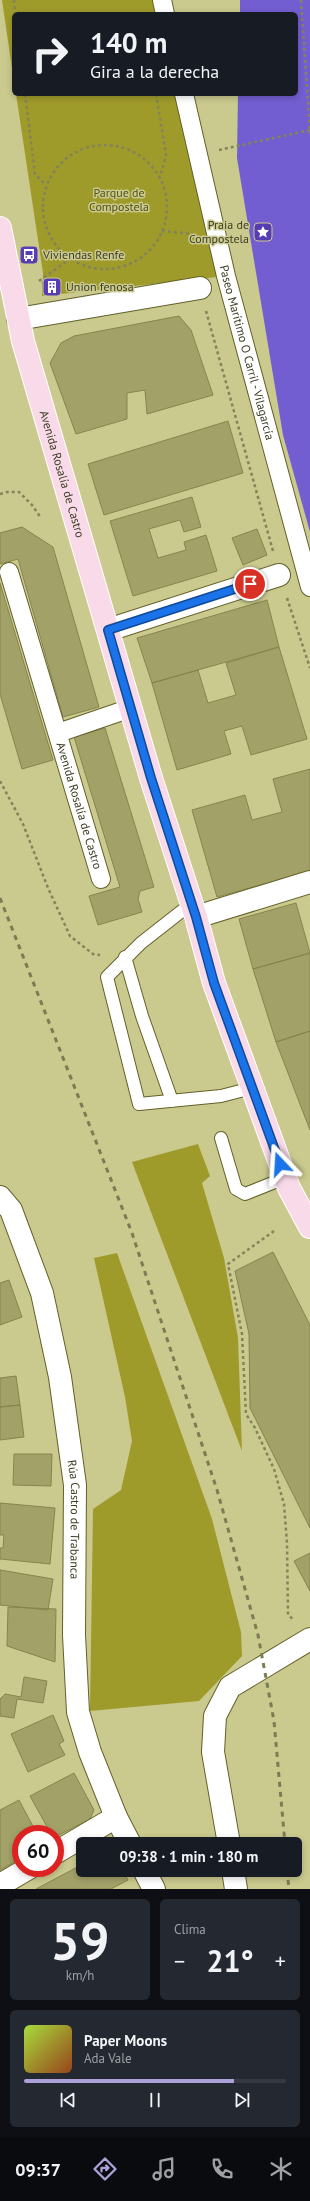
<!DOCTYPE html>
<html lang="es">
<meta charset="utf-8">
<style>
:root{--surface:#171b24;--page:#242831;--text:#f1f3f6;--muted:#9ea1a6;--line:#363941;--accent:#aca1d8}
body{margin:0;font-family:"PT Sans",sans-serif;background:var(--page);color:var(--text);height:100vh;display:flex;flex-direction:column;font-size:15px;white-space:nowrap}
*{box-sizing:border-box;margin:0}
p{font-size:13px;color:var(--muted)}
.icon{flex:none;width:22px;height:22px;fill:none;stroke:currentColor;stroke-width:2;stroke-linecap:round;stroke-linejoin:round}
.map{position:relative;height:1889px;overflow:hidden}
.sheet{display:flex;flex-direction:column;gap:10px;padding:10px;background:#0d0f14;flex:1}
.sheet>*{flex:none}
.banner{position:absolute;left:12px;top:12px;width:286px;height:84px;border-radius:6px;box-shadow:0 2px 6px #0003;background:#171b24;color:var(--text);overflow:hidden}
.speed{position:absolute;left:12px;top:1825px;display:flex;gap:8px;font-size:20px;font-weight:700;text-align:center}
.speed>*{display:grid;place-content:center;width:52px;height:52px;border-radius:50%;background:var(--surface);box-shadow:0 2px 6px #0003;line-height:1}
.speed .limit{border:6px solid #d22;background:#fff;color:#111}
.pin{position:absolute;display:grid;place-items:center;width:34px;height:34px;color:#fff;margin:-17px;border:2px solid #fff;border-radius:50%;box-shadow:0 1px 4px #0007}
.me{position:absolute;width:44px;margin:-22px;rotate:340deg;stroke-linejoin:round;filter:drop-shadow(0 0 3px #0008)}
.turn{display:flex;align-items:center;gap:14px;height:84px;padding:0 12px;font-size:18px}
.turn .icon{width:52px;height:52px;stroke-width:2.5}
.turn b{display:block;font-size:28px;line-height:34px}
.big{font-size:30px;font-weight:700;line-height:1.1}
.sheet .widget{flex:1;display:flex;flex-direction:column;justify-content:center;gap:6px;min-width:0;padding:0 14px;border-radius:6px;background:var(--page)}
.sheet .dial{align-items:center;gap:0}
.dial b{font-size:52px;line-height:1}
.song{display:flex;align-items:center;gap:12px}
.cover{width:48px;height:48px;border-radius:6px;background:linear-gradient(135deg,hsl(80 70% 55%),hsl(20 70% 35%))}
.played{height:4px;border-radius:2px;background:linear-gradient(90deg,var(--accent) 80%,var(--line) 80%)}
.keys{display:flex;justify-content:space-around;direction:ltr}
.heat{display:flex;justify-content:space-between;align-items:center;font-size:22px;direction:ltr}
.sheet .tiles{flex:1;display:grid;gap:10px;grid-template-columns:1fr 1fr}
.widget:last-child{grid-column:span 2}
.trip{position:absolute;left:76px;top:1837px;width:226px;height:40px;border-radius:6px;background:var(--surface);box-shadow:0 2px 6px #0003;font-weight:700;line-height:40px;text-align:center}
.dock{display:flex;height:64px;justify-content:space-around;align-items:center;background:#090b0e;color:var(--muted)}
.dock .icon{width:28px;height:28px}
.dock .selected{color:var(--accent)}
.dock b{font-size:18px;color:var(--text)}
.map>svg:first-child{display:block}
.green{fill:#9f9b2b}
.water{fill:#725ed0}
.building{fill:#a2a168;stroke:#86854c}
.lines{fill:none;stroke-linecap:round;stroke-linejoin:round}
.service-casing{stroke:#636129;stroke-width:14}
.pedestrian-casing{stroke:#636129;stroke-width:20}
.minor-casing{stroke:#636129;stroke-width:24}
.primary-casing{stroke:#fff;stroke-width:24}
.path{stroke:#84835a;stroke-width:2.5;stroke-dasharray:3 3;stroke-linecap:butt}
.service{stroke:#fff;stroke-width:12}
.pedestrian{stroke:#fff;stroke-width:18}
.minor{stroke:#fff;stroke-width:22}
.primary{stroke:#f9dae9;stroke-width:22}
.rail{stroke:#7c7c54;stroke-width:3;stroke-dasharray:5 5;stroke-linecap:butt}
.route-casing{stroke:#114b97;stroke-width:10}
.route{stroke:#1a73e8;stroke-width:7}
.labels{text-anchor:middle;stroke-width:3;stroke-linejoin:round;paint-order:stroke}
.park-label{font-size:12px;fill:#525014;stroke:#cac98e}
.poi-label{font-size:12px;fill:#3d3d25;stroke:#cac98e;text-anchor:start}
.street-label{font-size:12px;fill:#3d3d25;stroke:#cac98e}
</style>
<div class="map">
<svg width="310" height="1889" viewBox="0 0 310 1889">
<rect width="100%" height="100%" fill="#cac98e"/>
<path class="green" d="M2 0H162L165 14H14V82Z
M16 94H184L226 276 42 296 43 273Z
M198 1144 210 1176 202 1183 224 1258 238 1338 242 1451 132 1162Z
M117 1253 212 1519 241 1632 242 1656 199 1701 90 1711 93 1509 121 1490 132 1441 125 1397 94 1258Z"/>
<path class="water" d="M240 0H310V532L283 435 237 158 238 94H296V14H240Z"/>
<path class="building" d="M60 280 62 292 44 295 42 282Z
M179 316 191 330 213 395 147 414 145 390 127 393V419L76 434 50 363 61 343 74 336Z
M228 421 243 473 104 515 88 464Z
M192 497 201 527 184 532 180 520 149 529 158 558 186 550 184 542 206 535 217 571 133 596 110 521Z
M22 527 53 547 99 707 63 717 18 559 0 564V533Z
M257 529 267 555 243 565 232 538Z
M0 583 53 760 22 769 0 694Z
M267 600 279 647 152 683 137 638Z
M279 647 307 739 251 755 242 726 224 731 231 754 177 770 152 683 198 670 208 703 236 695 226 663Z
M105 728 154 887 140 891 138 899 142 912 98 925 89 896 120 887 74 737Z
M310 769V871L217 897 192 810 245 795 252 820 282 812 273 779Z
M296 903 310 953 253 969 239 919Z
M310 953V1031L276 1042 253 969Z
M310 1031V1130L276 1042Z
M273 1252 310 1325V1528L250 1408 249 1334 235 1271Z
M9 1280 22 1317 0 1325V1283Z
M16 1376 20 1405 0 1407V1378Z
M20 1405 24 1437 0 1440V1407Z
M14 1454H52L51 1486 13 1485Z
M0 1503 55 1508 50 1564 0 1559V1548H3L4 1535H0Z
M310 1553V1591L294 1561Z
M0 1570 53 1579 48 1610 0 1605Z
M8 1607 56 1609 55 1662 7 1646Z
M24 1677 47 1681 43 1703 17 1699 14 1718 0 1716V1699L5 1694 21 1697Z
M53 1715 64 1741 59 1744 65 1755 28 1772 11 1734Z
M74 1773 94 1810 90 1819 55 1837V1834H51L30 1796Z
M19 1800 37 1834H21V1858L0 1870V1810Z
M83 1864V1870H122L128 1880 111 1889H36Z"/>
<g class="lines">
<g class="service-casing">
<path id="service" d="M192 903 141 943 107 977 139 1104 221 1096 252 1088
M125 957 142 1016 172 1101
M221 1138 236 1189 245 1194 285 1178"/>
</g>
<g class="pedestrian-casing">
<g id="pedestrian">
<path d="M162 0 165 14"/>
<path id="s1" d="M184 94 226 276 310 587"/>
<path id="s2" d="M9 572 101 879"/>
<path d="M58 733 131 708"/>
</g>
</g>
<g class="minor-casing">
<g id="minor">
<path d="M18 319 200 288"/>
<path d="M108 630 279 575"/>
<path d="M196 917 310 882"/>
<path id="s3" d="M0 1197 11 1210 42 1293 60 1377 75 1485 74 1635 78 1712 90 1752 116 1817 130 1844"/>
<path d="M229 1844 213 1752 215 1716 230 1687 310 1639"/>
<path d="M55 1853 116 1817"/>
<path d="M144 1870 154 1889"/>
<path d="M233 1870 236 1889"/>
<path d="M0 1885 29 1868"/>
</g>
</g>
<g class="primary-casing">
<g id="primary">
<path id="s4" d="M0 228 23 341 151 778 196 917 214 983 289 1188 310 1227"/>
</g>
</g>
<path class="path" d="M14 0 15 14
M301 0 310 134
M25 94 35 174 46 185
M156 94 166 155 160 177
M43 207a62 62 0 1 1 124 0a62 62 0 1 1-124 0Z
M219 150 310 130
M162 231 193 234
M39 281 70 259
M206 311 273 551
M0 494 7 492H19L32 505 41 518
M287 598 310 668
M0 781 23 824 48 888 70 936 93 954 100 955
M274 1231 228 1264 242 1334 246 1414 255 1428 274 1469 284 1504 287 1543 288 1615 294 1620"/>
<use href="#service" class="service"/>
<use href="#pedestrian" class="pedestrian"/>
<use href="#minor" class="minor"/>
<use href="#primary" class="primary"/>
<path class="rail" d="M0 898 132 1233 217 1490 258 1635 274 1721 285 1844
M287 1870 289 1889"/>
</g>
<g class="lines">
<g class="route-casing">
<path id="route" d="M250 584 108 630 151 778 196 917 214 983 280 1164"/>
</g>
<use href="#route" class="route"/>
</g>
<defs>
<g id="sight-square" transform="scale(1)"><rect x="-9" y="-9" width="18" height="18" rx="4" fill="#583cb4" stroke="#cac98e"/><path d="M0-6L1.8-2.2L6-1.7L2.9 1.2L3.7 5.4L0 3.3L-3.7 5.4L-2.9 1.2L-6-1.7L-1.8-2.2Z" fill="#fff"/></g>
<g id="bus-square" transform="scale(1)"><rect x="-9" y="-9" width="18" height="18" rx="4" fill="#583cb4" stroke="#cac98e"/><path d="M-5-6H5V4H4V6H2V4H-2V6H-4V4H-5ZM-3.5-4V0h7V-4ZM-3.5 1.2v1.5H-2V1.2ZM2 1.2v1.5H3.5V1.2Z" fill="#fff"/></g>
<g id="building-square" transform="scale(1)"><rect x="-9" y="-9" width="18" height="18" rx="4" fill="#583cb4" stroke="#cac98e"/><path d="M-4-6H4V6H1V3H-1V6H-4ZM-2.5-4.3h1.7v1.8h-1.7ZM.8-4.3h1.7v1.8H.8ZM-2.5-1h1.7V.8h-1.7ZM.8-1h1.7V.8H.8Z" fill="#fff"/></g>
</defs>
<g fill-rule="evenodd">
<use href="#sight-square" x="263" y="232"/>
<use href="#bus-square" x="29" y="255"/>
<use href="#building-square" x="52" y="287"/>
</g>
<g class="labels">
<g class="park-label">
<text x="119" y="197">Parque de<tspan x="119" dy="14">Compostela</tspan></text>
</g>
<g class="poi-label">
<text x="249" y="229" text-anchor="end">Praia de<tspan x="249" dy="14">Compostela</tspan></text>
<text x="43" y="259">Viviendas Renfe</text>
<text x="66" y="291">Union fenosa</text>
</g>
<g class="street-label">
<text dy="4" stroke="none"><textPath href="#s1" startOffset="266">Paseo Marítimo O Carril - Vilagarcía</textPath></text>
<text dy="4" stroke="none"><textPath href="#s4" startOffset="254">Avenida Rosalía de Castro</textPath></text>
<text dy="4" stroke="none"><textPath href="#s2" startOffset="244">Avenida Rosalía de Castro</textPath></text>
<text dy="4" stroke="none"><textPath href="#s3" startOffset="335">Rúa Castro de Trabanca</textPath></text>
</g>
</g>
</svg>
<div class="speed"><div class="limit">60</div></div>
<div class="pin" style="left:250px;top:584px;background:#d93025"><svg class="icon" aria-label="arrive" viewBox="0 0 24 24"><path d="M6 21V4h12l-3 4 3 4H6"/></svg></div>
<svg class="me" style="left:280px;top:1164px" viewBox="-20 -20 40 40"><path d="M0-17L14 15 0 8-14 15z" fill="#1a73e8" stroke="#fff" stroke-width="4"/></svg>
<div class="trip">09:38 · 1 min · 180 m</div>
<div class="banner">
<div class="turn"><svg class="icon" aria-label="right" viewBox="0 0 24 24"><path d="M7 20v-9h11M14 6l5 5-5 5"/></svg><div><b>140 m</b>Gira a la derecha</div></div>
</div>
</div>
<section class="sheet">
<div class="tiles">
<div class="widget dial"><b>59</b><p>km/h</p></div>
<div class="widget"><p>Clima</p>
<div class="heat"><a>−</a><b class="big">21°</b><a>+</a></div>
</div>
<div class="widget">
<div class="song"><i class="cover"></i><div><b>Paper Moons</b><p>Ada Vale</p></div></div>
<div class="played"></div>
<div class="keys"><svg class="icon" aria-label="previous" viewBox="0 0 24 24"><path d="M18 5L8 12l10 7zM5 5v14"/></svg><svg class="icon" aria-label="pause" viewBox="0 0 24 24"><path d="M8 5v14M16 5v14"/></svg><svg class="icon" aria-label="next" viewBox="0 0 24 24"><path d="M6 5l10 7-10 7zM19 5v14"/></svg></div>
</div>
</div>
</section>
<nav class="dock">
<b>09:37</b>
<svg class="icon selected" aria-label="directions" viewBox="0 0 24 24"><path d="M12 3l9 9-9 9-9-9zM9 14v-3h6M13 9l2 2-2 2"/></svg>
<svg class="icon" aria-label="music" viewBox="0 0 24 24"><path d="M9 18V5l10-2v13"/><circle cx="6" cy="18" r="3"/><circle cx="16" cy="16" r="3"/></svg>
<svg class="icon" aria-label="phone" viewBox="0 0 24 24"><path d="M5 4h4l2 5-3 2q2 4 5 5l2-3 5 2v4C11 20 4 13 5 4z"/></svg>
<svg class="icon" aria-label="climate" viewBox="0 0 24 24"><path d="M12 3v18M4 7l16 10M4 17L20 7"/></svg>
</nav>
